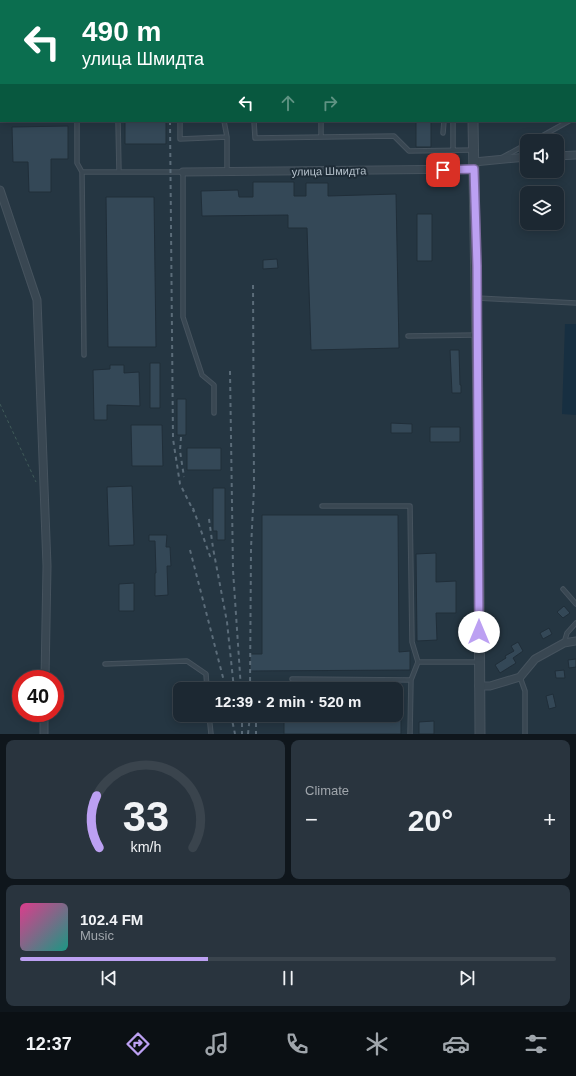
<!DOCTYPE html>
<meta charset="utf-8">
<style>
:root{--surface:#1c2832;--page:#29343e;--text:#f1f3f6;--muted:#a0a6ac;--line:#3a444d;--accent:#bca0f2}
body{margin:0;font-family:Arial,sans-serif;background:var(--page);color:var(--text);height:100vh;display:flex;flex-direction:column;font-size:15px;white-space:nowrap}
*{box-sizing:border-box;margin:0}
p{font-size:13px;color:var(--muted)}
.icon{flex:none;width:22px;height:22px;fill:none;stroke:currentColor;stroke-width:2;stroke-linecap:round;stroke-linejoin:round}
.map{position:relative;height:734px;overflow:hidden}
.sheet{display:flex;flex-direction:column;gap:6px;padding:6px;background:#0f161c;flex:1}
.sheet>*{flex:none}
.hud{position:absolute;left:0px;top:0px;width:576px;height:122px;box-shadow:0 2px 10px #0003,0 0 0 1px var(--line);background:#0b6e4f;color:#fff;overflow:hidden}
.tools{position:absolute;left:520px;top:134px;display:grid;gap:8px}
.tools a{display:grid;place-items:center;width:44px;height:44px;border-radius:8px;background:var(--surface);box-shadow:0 2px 10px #0003,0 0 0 1px var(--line);font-size:20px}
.speed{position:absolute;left:12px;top:670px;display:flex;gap:8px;font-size:20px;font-weight:700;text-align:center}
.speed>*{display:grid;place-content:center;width:52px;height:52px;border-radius:50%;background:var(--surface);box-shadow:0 2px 10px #0003,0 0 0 1px var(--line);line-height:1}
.speed .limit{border:6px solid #d22;background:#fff;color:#111}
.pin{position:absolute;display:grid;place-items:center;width:34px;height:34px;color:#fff;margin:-17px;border-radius:8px;box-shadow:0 2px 6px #0006}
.me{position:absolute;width:44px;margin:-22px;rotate:0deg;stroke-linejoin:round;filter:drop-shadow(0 0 3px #0008)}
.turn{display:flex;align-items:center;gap:14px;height:84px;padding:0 16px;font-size:18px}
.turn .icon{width:52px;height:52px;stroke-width:2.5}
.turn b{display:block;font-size:28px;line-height:34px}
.lanes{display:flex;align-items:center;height:38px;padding:0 16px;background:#0003;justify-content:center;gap:20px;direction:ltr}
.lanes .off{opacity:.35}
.big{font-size:30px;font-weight:800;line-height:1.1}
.sheet .card{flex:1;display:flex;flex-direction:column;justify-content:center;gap:6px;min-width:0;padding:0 14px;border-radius:8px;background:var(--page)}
.sheet .dial{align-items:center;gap:0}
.dial svg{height:104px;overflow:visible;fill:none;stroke:var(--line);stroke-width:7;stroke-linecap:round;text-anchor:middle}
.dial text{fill:var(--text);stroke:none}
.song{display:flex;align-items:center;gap:12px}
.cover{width:48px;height:48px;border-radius:6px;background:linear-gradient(135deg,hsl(330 70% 55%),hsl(170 70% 35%))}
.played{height:4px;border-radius:2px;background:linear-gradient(90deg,var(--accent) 35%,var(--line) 35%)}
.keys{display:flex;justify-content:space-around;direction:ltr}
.heat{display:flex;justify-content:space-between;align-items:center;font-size:22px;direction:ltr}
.sheet .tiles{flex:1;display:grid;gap:6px;grid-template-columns:1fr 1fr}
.card:last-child{grid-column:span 2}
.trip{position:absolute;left:173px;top:682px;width:230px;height:40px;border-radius:8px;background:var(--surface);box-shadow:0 2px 10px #0003,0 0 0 1px var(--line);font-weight:800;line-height:40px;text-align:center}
.dock{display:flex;height:64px;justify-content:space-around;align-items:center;background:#0b1014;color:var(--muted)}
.dock .icon{width:28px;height:28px}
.dock .current{color:var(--accent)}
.dock b{font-size:18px;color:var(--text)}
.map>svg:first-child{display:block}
.water{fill:#172f41}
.building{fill:#344857;stroke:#202e39}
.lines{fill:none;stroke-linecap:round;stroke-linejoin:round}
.service-casing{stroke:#46535e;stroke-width:5.5}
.minor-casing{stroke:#46535e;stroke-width:9}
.tertiary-casing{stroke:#46535e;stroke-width:11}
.path{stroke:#405b59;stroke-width:1;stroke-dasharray:3 3;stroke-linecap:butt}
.service{stroke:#394752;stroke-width:3.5}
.minor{stroke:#394752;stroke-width:7}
.tertiary{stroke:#394752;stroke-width:9}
.rail{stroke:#5b6c79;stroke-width:2;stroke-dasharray:4 4;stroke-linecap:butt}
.route-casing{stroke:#7a689d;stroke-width:10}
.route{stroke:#bca0f2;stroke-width:7}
.labels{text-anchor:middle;stroke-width:4;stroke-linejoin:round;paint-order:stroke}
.street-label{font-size:11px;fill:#b6c2cc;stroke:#1e2c37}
</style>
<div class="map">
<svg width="576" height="734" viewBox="0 0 576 734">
<rect width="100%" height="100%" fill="#253642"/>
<path class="water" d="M565 324H576V415L562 414Z"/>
<path class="building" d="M125 121H166V144H125Z
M416 121H431V147H416Z
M68 126V159H51V192H29L28 162H13L12 127Z
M253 182H294V196H306V183H328V196L396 194 399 348 311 350 307 228H288V215L202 216 201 191 238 190 239 197H253Z
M106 197H154L156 347H108Z
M417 214H432V261H417Z
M277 259 278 268 263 269V260Z
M450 350H459L460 385H461V393H452Z
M150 363H160V408H150Z
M110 365H124V373L139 372 140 406 107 405V420H94L93 370 110 369Z
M177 399H186V435H177Z
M391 423 412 424V433H391Z
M131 425H162L163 466H132Z
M430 427H460V442H430Z
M187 448H221V470H187Z
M132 486 134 545 109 546 107 487Z
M213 488H225V540H217V531H213Z
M262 515H398L399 652 410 651V670L250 671V654H262Z
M149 535H167L166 547H170L171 566H167L168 595 155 596V573H156L155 541H149Z
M436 553V582L456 581V613H436L437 640 417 641 416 554Z
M134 583V611H119V584Z
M564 606 570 613 563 618 557 612Z
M549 628 552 634 543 639 540 633Z
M518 642 523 651 513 658 516 663 500 673 495 665 506 658 505 656 514 651 511 646Z
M576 659V667L569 668 568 660Z
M564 670 565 678H556L555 671Z
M396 693H401V734H284V715H396Z
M553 694 556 707 549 709 546 696Z
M434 721V734H419V722Z"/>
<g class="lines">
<g class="service-casing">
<path id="service" d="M98 0V1
M208 0V1
M344 0V1
M445 0V1
M0 69H1
M575 118 576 117
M77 121V163L82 172
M118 121 119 172
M180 121V139L227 137
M224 121 227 137V171
M254 121 255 138 394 136 409 151 473 150
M321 121V137
M453 121V150
M443 133 444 121
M533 141 569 121
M503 157 527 144
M477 298 576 303
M408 336 476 335
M84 355 82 172H183V317L202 375 214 385V413
M322 506H410L412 642 418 662
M563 589 576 604
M564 643 567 633 576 623
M105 664 187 661 206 674 207 689
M520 677 525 691V734
M292 679 411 680 418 662H478
M209 715 211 734
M410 734 411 680"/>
</g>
<g class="minor-casing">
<path id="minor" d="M557 156 576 155
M474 162 527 157
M183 172 474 169
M0 190 37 300 47 566 45 679
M479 686H490L520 677 535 659 564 643 576 641
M44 734V713"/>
</g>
<g class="tertiary-casing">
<path id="tertiary" d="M471 0V1
M473 121 478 404 480 734"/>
</g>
<path class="path" d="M575 20H576
M0 404 36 482"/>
<use href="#service" class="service"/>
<use href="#minor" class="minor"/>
<use href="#tertiary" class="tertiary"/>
<path class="rail" d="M170 121 173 439 180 484 194 512
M230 371 233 570 241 689
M181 437 180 451 184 477
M193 508 211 559
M209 519 213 548 227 622 234 689
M190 550 226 689
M250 689 251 548 254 488 253 281
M231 715 235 734
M242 715V734
M256 715V734
M248 734 250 715"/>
</g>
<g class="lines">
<g class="route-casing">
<path id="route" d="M443 170 474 169 477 266 479 632"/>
</g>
<use href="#route" class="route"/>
</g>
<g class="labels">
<g class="street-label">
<text transform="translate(329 171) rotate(-1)" y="4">улица Шмидта</text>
</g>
</g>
</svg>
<div class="tools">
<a><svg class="icon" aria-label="sound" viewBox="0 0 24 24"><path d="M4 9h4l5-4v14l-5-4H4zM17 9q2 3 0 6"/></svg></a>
<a><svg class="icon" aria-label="layers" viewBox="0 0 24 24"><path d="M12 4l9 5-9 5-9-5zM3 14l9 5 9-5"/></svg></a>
</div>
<div class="speed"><div class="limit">40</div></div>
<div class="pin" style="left:443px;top:170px;background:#d93025"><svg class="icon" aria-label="arrive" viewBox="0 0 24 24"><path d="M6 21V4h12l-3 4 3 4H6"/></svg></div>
<svg class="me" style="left:479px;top:632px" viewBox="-20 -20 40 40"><circle r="19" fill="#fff"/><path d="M0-13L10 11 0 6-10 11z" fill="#bca0f2"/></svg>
<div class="trip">12:39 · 2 min · 520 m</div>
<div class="hud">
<div class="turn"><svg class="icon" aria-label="left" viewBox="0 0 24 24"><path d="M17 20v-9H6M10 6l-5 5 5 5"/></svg><div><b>490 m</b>улица Шмидта</div></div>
<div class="lanes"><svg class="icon" aria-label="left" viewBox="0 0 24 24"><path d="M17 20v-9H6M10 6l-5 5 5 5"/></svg><svg class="icon off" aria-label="ahead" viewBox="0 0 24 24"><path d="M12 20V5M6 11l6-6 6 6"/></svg><svg class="icon off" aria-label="right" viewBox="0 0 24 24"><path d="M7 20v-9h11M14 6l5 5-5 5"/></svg></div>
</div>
</div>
<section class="sheet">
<div class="tiles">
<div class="card dial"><svg viewBox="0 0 100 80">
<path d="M14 69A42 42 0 1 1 86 69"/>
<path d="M14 69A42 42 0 0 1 12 29" stroke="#bca0f2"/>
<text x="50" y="56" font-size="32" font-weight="700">33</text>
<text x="50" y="72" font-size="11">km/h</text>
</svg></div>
<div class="card"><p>Climate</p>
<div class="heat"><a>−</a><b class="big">20°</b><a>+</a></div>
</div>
<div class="card">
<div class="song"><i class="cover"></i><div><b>102.4 FM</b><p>Music</p></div></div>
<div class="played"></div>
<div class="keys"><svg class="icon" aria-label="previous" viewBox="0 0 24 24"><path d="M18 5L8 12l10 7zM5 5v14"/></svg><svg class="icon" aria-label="pause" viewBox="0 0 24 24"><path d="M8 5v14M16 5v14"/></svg><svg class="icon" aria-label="next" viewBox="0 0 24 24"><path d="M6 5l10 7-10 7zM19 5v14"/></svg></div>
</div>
</div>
</section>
<nav class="dock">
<b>12:37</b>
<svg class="icon current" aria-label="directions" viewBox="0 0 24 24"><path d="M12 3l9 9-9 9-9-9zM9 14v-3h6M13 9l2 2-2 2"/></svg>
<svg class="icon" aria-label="music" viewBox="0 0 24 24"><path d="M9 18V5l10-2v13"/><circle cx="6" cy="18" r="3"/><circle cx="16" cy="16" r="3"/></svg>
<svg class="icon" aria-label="phone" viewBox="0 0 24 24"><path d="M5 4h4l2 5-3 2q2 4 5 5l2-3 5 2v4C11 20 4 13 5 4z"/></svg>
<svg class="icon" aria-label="climate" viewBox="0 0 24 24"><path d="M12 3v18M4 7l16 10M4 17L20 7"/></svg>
<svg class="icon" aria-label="car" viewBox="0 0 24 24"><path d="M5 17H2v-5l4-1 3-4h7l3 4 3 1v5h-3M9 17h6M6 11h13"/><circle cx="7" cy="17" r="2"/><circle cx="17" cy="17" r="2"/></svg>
<svg class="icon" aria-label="filters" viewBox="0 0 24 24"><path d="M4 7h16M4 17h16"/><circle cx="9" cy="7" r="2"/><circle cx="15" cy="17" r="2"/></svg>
</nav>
